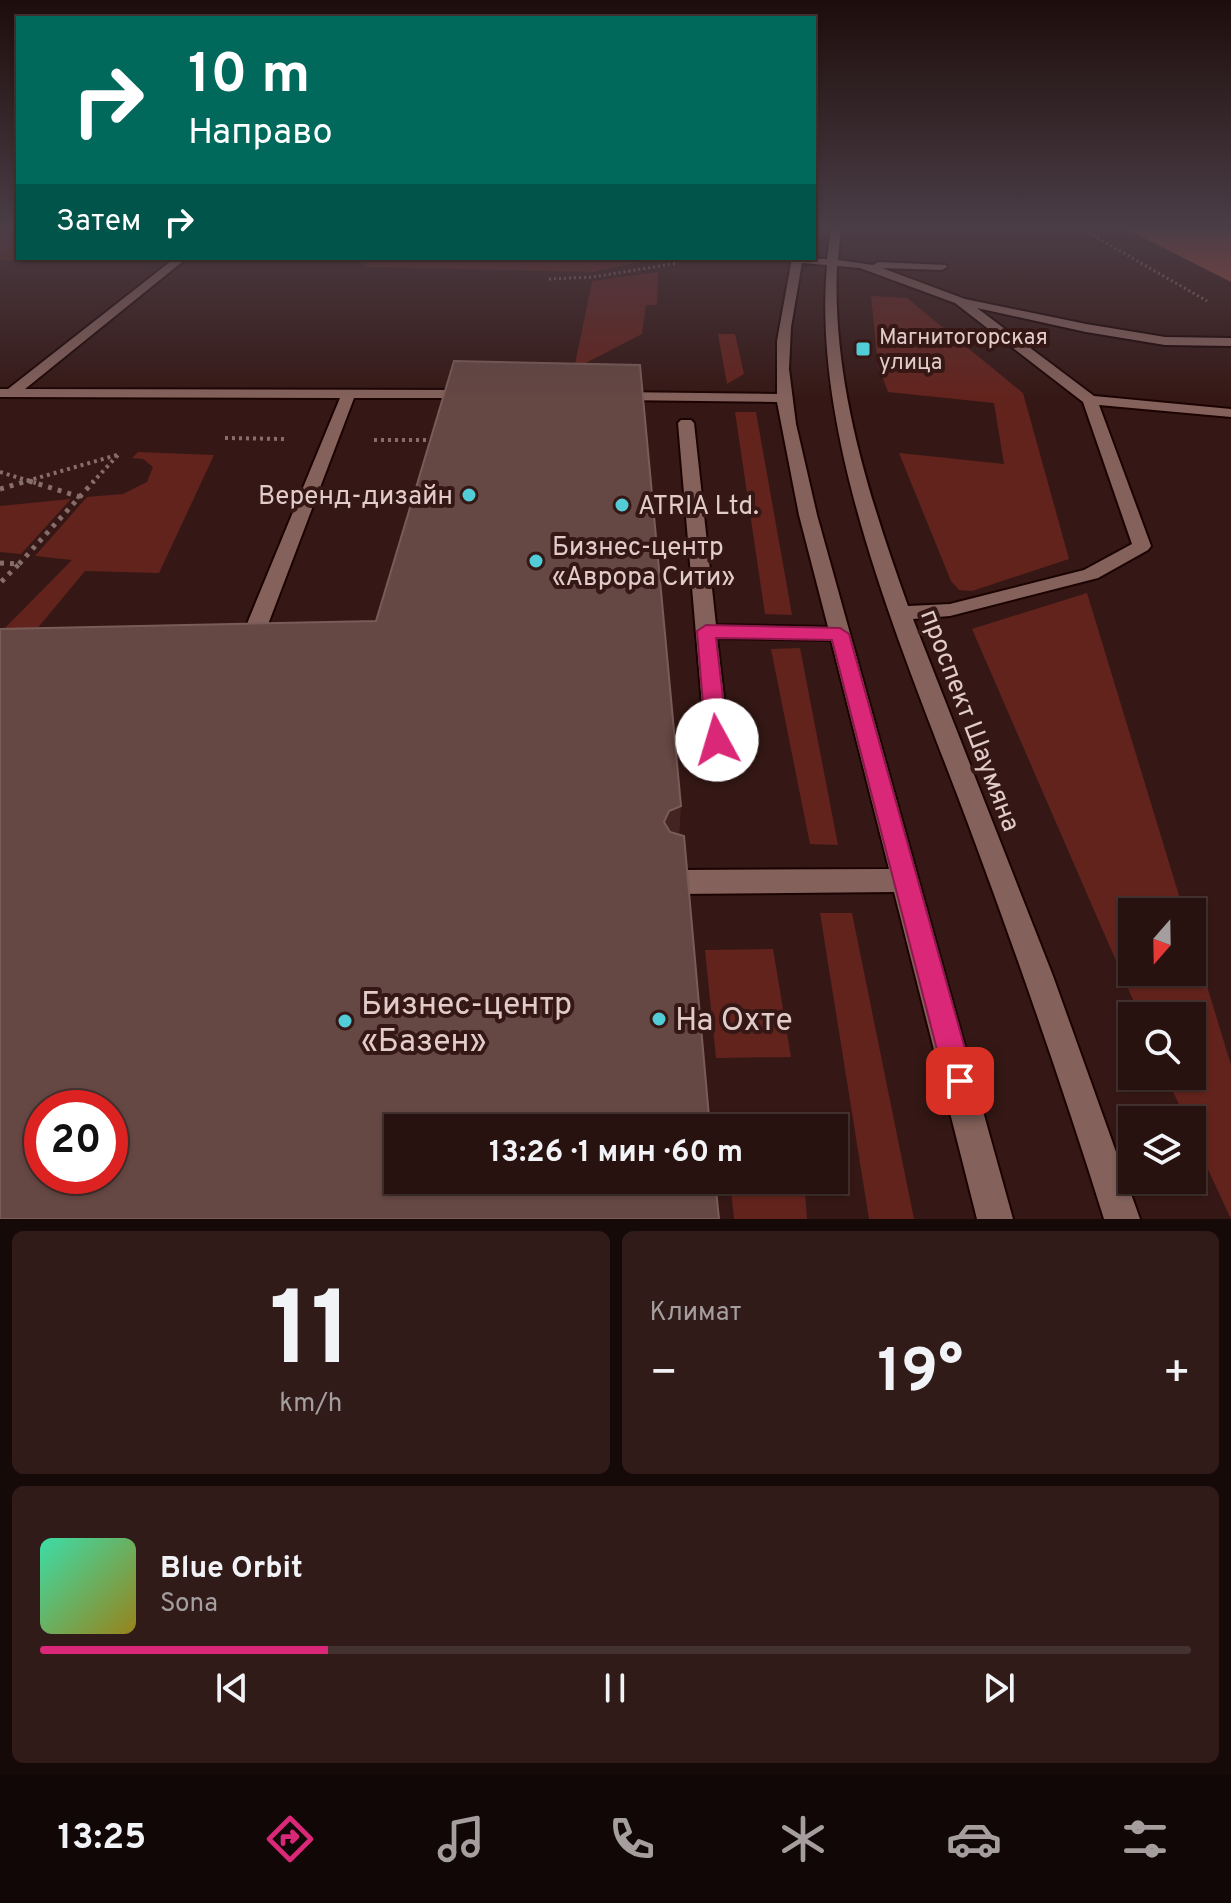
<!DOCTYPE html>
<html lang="ru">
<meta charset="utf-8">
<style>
:root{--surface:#281210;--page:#301b19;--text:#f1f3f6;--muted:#a59e9f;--line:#443230;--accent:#db2777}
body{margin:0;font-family:Overpass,sans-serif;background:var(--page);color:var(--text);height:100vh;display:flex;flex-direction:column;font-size:30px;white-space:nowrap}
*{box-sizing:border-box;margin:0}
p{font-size:26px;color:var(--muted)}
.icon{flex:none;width:44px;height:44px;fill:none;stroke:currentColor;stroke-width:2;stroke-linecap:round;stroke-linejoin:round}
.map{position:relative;height:1219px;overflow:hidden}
.panel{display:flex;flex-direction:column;gap:12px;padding:12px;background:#160a09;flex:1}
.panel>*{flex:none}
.guide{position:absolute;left:16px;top:16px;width:800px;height:244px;border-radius:0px;box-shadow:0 2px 6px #0004,0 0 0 2px var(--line);background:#00695c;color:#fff;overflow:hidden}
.needle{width:52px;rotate:200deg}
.fabs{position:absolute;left:1118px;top:898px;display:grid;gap:16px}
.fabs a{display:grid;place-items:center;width:88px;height:88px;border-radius:0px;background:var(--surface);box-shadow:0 2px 6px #0004,0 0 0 2px var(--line);font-size:40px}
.speed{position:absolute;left:24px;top:1090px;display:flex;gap:16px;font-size:40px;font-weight:700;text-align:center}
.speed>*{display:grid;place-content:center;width:104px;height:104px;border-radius:50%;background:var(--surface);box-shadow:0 2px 6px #0004,0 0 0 2px var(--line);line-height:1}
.speed .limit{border:12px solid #d22;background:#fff;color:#111}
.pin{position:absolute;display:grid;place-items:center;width:68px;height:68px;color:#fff;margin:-34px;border-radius:16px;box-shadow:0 4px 12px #0006}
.me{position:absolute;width:88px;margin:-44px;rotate:354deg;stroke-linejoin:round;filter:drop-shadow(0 0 6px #0008)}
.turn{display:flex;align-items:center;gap:28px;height:168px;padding:0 40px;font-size:36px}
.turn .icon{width:104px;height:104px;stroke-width:2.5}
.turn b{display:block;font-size:56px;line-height:68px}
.then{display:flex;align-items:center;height:76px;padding:0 40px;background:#0003;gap:16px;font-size:30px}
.big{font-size:60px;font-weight:700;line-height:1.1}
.panel .widget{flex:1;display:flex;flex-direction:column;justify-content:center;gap:12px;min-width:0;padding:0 28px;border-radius:12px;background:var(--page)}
.panel .dial{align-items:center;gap:0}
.dial b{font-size:104px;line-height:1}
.song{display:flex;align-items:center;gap:24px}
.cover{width:96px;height:96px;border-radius:12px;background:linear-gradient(135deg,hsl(160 70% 55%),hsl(50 70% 35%))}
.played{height:8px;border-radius:4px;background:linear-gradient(90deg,var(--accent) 25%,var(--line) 25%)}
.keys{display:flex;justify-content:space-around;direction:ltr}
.heat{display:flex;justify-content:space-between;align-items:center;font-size:44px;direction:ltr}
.panel .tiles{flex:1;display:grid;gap:12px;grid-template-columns:1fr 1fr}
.widget:last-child{grid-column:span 2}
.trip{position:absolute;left:384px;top:1114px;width:464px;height:80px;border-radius:0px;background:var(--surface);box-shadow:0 2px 6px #0004,0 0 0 2px var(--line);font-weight:700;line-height:80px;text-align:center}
.menu{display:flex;height:128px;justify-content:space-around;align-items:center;background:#100706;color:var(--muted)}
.menu .icon{width:56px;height:56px}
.menu .current{color:var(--accent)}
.menu b{font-size:36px;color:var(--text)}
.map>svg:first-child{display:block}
.green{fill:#63231d}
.water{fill:#a54a40}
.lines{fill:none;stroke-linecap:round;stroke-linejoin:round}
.minor-casing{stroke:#1b0302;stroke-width:4}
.path-far2{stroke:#876e6b;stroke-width:3;stroke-dasharray:2 3;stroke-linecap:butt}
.path-far1{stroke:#876e6b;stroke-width:4;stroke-dasharray:3 4;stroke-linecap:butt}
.path{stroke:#876e6b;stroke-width:5;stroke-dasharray:4 6;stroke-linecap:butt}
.minor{fill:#84615b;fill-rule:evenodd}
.shaded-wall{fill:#432420}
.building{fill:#654743;stroke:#795c58;stroke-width:2;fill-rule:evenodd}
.route{fill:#db2777;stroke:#8e194d;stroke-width:2}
.poi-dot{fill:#52ccd6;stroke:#351815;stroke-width:3}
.labels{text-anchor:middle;stroke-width:8;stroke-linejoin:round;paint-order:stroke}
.far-poi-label{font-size:22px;fill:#e1ccc9;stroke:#351815;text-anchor:start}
.poi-label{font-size:26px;fill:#e1ccc9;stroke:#351815;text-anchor:start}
.street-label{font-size:26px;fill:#e1ccc9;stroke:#351815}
.near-poi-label{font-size:32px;fill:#e1ccc9;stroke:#351815;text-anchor:start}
</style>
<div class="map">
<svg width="1231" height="1219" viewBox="0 0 1231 1219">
<rect width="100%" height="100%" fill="#351815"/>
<path class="green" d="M0 228H18V258H159L130 262 0 260Z
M290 258H658L593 272 367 267 354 259Z
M658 272 657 305H646L642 334 574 369 592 281Z
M871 296 907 298 1023 393 1069 559 972 591 959 590 951 581 899 453 1004 464 994 403 888 392 878 366Z
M718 334H735L744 374 727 384Z
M735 412H756L792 615 765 614Z
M138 452 214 455 159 573 85 571 31 636 0 633 72 560 35 556 87 497 123 494 147 482 153 467 143 459 132 458Z
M71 499 21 554 0 552V506Z
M1087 593 1184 912H1132V972H1192V937L1231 1065V1219L1192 1135V1120H1186L1166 1076H1192V1016H1140L972 629Z
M800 648 838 845 810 844 771 649Z
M820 913H852L914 1219H869Z
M773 949 791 1057 716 1058 705 950Z
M798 1112 800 1128H724L722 1117Z
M730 1180H804L807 1219H734Z"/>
<path class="water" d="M1124 228H1231V282Z"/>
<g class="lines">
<g class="minor-casing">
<path id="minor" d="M831 228H841L838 260 873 265 878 262 946 265 947 267 942 270 882 268 965 299 1086 324 1165 337 1231 338V346L1165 345 1086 332 977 308 1094 396 1231 409V417L1099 405 1151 546 1148 550 1098 578 950 616 913 619 1053 976 1140 1219H1104C1063 1088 1018 958 970 829 908 662 811 446 827 265L802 263 791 327 789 369 796 424 817 515 1013 1219H977L894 892 678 894 668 890 664 882 668 874 678 870 889 869 831 640 717 638 729 740 725 746 717 749 709 746 705 740 678 423 681 420H691L694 423 716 625 828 627 799 515 777 402 616 400 609 396 616 392 777 394V341L792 258 827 259ZM837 266 860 268 955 303 1083 402 1132 544 1084 570 950 604 908 606C869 497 832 383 837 266Z
M175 258H187L25 389 472 390 479 394 472 398H354L259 648 255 653H241L237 648 340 398 0 397V389H8Z"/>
</g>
<path class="path-far2" d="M1080 228 1207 301
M549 279 593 277 678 263"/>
<path class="path-far1" d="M225 438 284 439
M374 440H436
M0 472 36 483
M20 483 117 455
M92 483 118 455"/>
<path class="path" d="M29 481 80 497
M0 489 27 481
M0 563 19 564 0 583
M19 564 94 481"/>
<use href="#minor" class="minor"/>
</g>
<path class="shaded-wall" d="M681 806 677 867 664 822 669 811Z"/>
<path class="building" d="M454 361 640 365 681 806 669 811 664 822 670 832 684 836 710 1128H398V1180H715L719 1219H0V629L376 621ZM42 1108H110V1176H42Z"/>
<linearGradient id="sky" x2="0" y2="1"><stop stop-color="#1d0d0c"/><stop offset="0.57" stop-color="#4b3d46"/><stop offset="1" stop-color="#4b3d46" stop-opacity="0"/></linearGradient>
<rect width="1231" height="399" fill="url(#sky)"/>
<path class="route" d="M706 625 840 628 849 634 974 1081 970 1091 960 1096 949 1091 945 1081 832 640 716 638 728 740 725 745H709L706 740 697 631Z"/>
<g class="poi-dot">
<rect x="855" y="341" width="16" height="16" rx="4"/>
<circle cx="469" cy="495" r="8"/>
<circle cx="622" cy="505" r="8"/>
<circle cx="536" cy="561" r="8"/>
<circle cx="659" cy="1019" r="8"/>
<circle cx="345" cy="1021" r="8"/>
</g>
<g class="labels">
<g class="far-poi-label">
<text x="879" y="344">Магнитогорская<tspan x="879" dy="25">улица</tspan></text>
</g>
<g class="poi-label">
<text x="453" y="504" text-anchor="end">Веренд-дизайн</text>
<text x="638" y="514">ATRIA Ltd.</text>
<text x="552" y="555">Бизнес-центр<tspan x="552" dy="30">«Аврора Сити»</tspan></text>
</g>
<g class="street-label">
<text transform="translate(971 720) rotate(69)" y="9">проспект Шаумяна</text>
</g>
<g class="near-poi-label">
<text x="361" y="1014">Бизнес-центр<tspan x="361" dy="37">«Базен»</tspan></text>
<text x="675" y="1030">На Охте</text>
</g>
</g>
</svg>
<div class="fabs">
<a><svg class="needle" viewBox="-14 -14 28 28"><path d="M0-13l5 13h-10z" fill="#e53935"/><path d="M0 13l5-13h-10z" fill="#a59e9f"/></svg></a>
<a><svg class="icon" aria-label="search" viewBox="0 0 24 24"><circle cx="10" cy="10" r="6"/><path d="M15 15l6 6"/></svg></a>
<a><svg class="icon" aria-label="layers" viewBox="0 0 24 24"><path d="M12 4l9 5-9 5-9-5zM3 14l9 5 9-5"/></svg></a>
</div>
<div class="speed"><div class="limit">20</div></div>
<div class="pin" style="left:960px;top:1081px;background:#d93025"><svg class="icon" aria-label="arrive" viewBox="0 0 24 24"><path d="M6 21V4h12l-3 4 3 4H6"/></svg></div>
<svg class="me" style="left:717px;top:740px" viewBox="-20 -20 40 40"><circle r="19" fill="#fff"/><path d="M0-13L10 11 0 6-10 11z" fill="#db2777"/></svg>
<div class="trip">13:26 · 1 мин · 60 m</div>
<div class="guide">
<div class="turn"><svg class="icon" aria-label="right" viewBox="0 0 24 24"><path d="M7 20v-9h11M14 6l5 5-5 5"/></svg><div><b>10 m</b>Направо</div></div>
<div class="then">Затем<svg class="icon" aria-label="right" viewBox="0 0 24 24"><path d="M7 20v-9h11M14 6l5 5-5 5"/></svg></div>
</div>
</div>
<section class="panel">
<div class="tiles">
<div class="widget dial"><b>11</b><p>km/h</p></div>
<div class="widget"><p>Климат</p>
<div class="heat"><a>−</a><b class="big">19°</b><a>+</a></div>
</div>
<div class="widget">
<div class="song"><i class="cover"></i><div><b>Blue Orbit</b><p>Sona</p></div></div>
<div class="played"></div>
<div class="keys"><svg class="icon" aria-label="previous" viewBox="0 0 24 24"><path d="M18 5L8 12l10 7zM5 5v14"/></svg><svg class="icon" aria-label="pause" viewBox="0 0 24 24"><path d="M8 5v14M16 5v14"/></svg><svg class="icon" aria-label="next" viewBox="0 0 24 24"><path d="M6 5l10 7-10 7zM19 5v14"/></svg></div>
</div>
</div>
</section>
<nav class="menu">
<b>13:25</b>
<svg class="icon current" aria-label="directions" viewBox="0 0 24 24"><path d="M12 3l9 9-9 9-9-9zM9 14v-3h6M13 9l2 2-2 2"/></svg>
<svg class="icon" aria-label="music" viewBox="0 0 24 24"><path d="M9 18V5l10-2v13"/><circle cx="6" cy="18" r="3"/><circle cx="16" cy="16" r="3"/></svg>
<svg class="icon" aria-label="phone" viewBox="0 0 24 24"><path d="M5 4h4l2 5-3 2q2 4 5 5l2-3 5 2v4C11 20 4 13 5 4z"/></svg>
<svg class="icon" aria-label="climate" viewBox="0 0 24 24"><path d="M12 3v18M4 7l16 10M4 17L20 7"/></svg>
<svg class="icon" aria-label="car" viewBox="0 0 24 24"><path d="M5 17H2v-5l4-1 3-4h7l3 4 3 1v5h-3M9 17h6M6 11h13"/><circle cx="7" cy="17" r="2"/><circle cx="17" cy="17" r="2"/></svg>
<svg class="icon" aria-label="filters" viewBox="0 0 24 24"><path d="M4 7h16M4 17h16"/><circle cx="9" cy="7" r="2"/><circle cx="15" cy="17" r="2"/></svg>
</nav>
